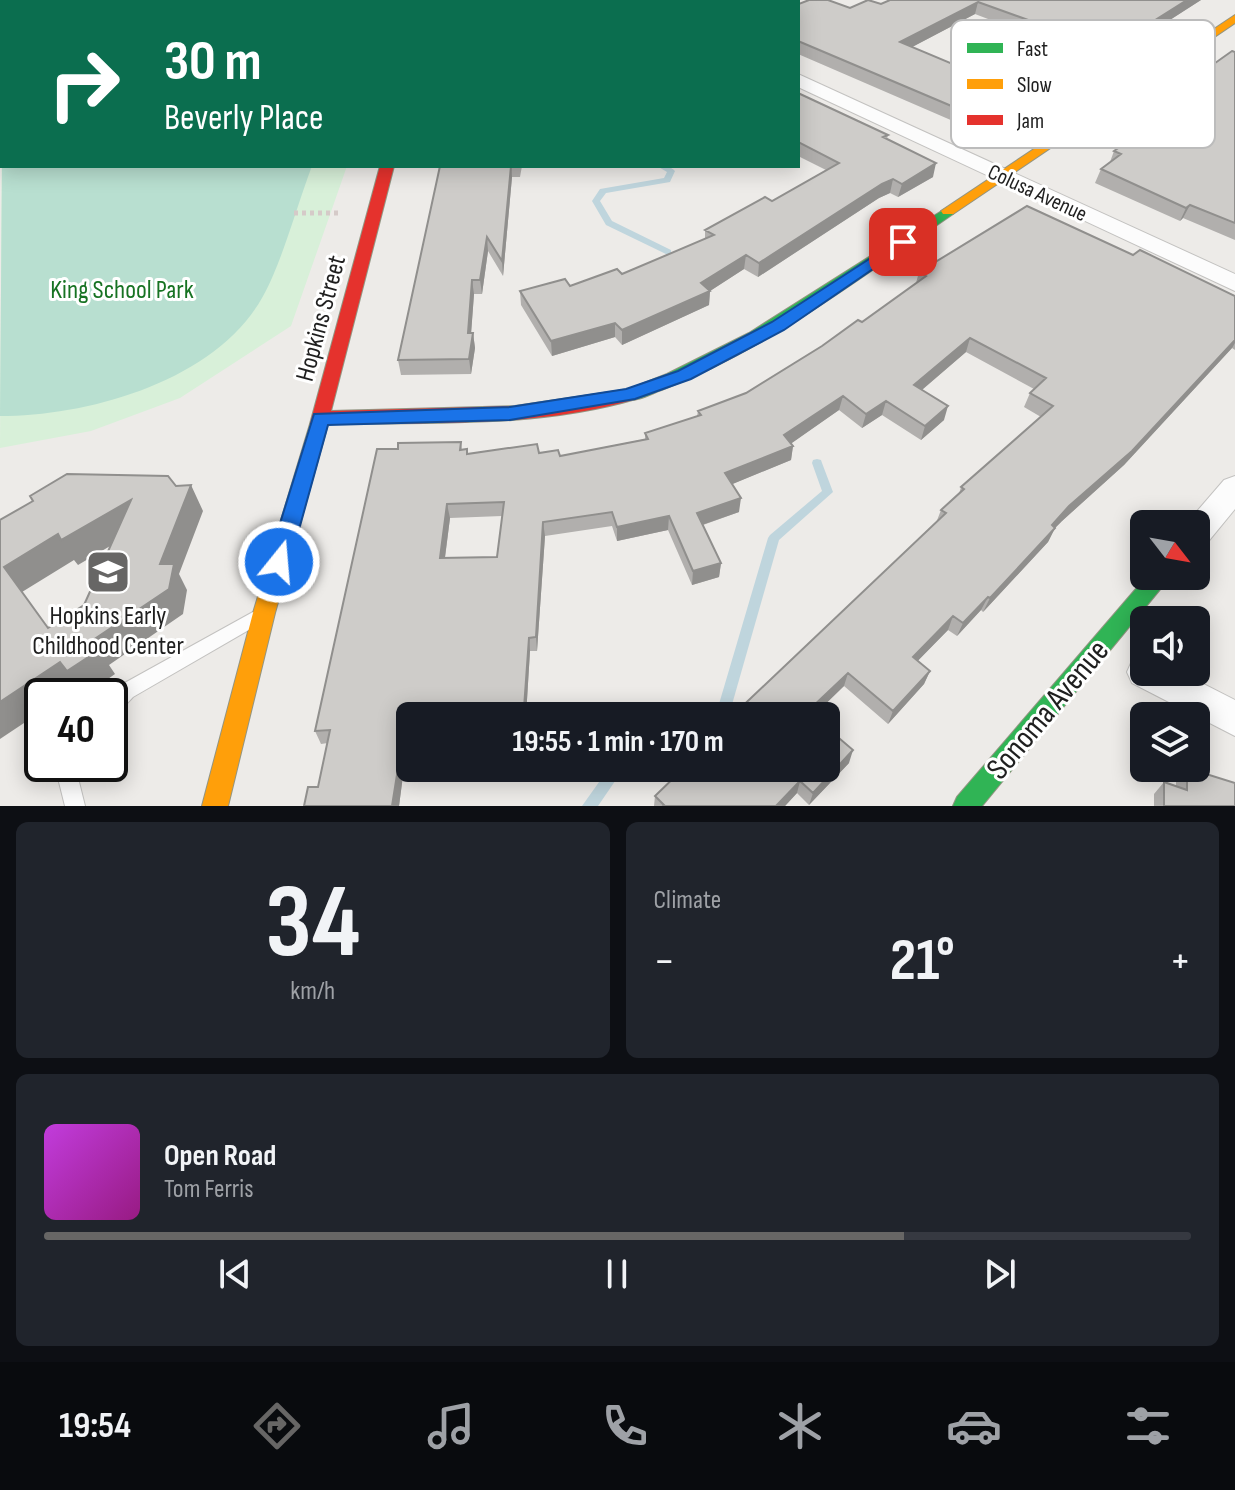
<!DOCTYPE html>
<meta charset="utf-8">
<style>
:root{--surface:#171b24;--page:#20242c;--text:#f1f3f6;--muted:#9ea1a6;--line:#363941;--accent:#676665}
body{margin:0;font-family:"Sofia Sans Condensed",sans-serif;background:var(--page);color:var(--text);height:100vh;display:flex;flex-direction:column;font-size:30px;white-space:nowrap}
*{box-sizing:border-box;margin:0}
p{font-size:26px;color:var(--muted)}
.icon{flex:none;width:44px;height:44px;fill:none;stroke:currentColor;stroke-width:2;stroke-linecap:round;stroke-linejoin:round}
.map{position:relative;height:806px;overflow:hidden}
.side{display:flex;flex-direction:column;gap:16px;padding:16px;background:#0d0f14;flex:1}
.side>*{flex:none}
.banner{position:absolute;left:0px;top:0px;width:800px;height:168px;box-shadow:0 4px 20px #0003;background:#0b6e4f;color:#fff;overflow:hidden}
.needle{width:52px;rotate:121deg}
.fabs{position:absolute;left:1130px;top:510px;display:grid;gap:16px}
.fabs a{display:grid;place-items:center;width:80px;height:80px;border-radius:12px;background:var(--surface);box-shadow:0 4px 20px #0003;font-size:40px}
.speed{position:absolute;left:24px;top:678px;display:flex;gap:16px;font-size:40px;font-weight:700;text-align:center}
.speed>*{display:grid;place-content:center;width:104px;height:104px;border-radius:50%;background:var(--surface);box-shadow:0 4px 20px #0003;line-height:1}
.speed .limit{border:4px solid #111;border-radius:12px;background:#fff;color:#111}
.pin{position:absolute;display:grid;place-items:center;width:68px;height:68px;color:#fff;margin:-34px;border-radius:16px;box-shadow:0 4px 12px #0006}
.me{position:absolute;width:88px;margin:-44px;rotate:17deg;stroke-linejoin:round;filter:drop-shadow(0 0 6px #0008)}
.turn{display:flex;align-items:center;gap:28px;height:168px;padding:0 32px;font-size:36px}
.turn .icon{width:104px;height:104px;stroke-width:2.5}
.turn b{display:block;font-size:56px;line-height:68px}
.big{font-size:60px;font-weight:700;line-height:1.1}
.side .tile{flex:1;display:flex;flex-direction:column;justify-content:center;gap:12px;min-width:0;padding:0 28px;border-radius:12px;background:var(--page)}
.side .dial{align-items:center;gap:0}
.dial b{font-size:104px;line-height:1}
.song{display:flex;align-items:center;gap:24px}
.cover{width:96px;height:96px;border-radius:12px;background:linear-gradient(135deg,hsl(290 70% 55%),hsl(310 70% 35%))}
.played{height:8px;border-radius:4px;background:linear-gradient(90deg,var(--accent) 75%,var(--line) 75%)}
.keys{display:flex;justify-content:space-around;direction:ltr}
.heat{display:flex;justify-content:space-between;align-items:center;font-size:44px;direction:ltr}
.side .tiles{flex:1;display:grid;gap:16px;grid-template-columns:1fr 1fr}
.tile:last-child{grid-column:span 2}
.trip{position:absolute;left:396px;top:702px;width:444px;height:80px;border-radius:12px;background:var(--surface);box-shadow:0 4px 20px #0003;font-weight:700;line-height:80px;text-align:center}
.dock{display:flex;height:128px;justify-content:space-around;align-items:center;background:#090b0e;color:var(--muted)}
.dock .icon{width:56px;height:56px}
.dock .on{color:var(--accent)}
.dock b{font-size:36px;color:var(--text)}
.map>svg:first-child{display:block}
.park{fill:#d8f0d9}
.pitch{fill:#b8dfd0}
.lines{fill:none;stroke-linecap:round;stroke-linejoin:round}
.stream{fill:#bfd5dd;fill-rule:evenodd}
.lane-casing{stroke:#c3c2c0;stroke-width:2}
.street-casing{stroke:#c3c2c0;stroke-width:2}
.fast-casing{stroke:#939582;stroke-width:2}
.slow-casing{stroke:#939582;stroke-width:2}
.jam-casing{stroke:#939582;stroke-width:2}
.path-far1{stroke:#d5cac8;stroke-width:3;stroke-dasharray:3 3;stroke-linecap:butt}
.path{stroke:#d5cac8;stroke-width:5;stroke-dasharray:4 4;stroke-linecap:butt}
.lane{fill:#fcfcfc;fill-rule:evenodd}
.street{fill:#fcfcfc;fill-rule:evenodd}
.fast{fill:#30b455;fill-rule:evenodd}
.slow{fill:#ff9f0a;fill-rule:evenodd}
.jam{fill:#e5322d;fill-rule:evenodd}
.wall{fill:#b1afad;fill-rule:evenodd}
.shaded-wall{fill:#908f8d}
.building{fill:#ceccc9;stroke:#908f8d;stroke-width:2;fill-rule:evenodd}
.route{fill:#1a73e8;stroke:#114b97;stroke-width:2}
.labels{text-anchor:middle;stroke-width:6;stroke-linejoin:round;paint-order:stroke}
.far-street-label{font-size:22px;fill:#1f1f1f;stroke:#fff}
.park-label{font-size:26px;fill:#177323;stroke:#fff}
.street-label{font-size:26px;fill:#1f1f1f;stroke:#fff}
.poi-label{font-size:26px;fill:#1f1f1f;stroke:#fff}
.near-street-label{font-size:32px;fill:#1f1f1f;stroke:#fff}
.key{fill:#fff;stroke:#bcbcbc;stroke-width:2}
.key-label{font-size:22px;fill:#1f1f1f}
</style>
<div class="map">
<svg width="1235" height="806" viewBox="0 0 1235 806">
<rect width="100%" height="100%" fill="#edebe8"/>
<path class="park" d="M103 0H400L101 2Z
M2 125V166H347L291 326 180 398 91 431 0 448Z"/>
<path class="pitch" d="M2 163V166H312C297 205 282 263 262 298 215 381 89 416 0 416Z"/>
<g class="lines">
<path class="stream" d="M600 0H606V2H600Z
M657 166C664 166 670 166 675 171L670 182 606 193 600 201 612 221 671 250V254L668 255 606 225 592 201 600 189 664 178 667 172Z
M817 459 821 460 822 463 833 492 779 540 731 708C726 719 713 716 703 716L705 712 719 704 768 538 770 535 822 491 812 463 813 460Z
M609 768H624L598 806H582Z"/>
<g class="lane-casing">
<path id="lane" d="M253 612 259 614 262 619 259 624 133 697 116 715 110 717V696L121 685Z
M63 764H83L78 778 85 806H65L58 778Z"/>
</g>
<g class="street-casing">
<path id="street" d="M798 74 1235 274V291L798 87Z
M1235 476V509L1207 543 1196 547V524H1186L1224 480Z
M1144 656V672H1180L1235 700V736L1132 683 1127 672 1132 661Z"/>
</g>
<g class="fast-casing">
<path id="fast" d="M948 207 953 208V214C861 277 769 348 664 389 652 393 636 403 624 399L621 395 624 391 667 374 749 333Z
M1147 576H1171L982 806H953L957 797Z"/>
</g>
<g class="slow-casing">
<path id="slow" d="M1235 15V23L953 214H943L941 211Z
M319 417 328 424 275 613 228 806H202L253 613 310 424Z"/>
</g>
<g class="jam-casing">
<path id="jam" d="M380 166H394L331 411 515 406 630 389 636 391 639 395 636 399C538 428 429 422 328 424L319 431 313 429 310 424Z"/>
</g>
<path class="path-far1" d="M147 0 156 2"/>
<path class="path" d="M294 213H341"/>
<use href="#lane" class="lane"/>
<use href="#street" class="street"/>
<use href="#fast" class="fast"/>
<use href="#slow" class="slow"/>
<use href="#jam" class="jam"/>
</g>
<path class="wall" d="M644 0H798L799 4 850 8 881 4 890 0H1201L1092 70 1090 74 1038 104 1034 117 1007 135 999 132 990 137 798 54V2H649ZM975 14 1038 38 1037 41 1038 42 981 76 912 47Z
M1235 52V240L1183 218 1180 221 1095 183 1101 169 1110 162 1114 151 1126 143 1116 138 1121 125 1159 103Z
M798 93 888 135 887 139 933 177 898 197 890 193 879 198 758 277 744 269 710 291 709 305 622 345 615 337 552 356 521 305 520 291 570 286 622 274 705 239V230L772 201 826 170 798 156Z
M440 166H522L520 177H512L503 276 488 251 482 294H474L471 333H473L475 348 471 374 401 375 398 360Z
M1133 255 1235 296V350L1232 348 1124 465 1062 521 1055 528 1048 542 983 612 981 610 957 636 948 630 917 661 930 671 924 684 888 724 844 686 813 716H732L936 523 941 510 959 494 961 487 1041 417 1024 407 1030 393 1034 389 966 352 922 390 944 420 921 440 882 415 862 428 839 410 791 443 793 446 791 460 732 484 739 512 703 525 721 563 719 577 692 585 668 530 617 541 612 526 545 536 537 651H530L526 716H410V768H414H404L399 806H304L318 787 328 743 321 744 315 731 398 449 461 442 462 450 468 454 539 453 560 456 645 439V433L697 416 698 411 746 393 862 322 916 283 919 272ZM502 516 497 557 445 558 450 518Z
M849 763 809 805 797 793 785 806H654L655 796Z
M1186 768H1189L1235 806H1154V794L1164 782 1176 786V779Z"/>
<path class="shaded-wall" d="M44 0H75L73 2H42Z
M1187 0H1201L1092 70 1090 74 1038 104 1034 117 1007 135 1011 122 1028 100Z
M978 2 975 14 897 55 900 42Z
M2 19V49L0 51V20Z
M1003 118 999 132 990 137 994 124Z
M936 163 933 177 898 197 902 184Z
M511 166 512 177 503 276 502 261Z
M893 179 890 193 879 198 758 277 759 263 882 184Z
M1190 205 1183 218 1180 221 1186 208Z
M487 237 488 251 482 294 480 280Z
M746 255 744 269 710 291 709 305 622 345V330L701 283Z
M472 280 474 294 470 348 468 333Z
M615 323V337L552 356 551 341Z
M473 333 475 348 471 374 469 359Z
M970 338 966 352 910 400 914 385Z
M1235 340V343L1232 348 1124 465 1062 521 1048 535 1055 528 1048 542 983 612 990 598 1069 506Z
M843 396 839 410 782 450 784 435Z
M886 401 882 415 862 428 866 414Z
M948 406 944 420 921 440 925 426Z
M793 446 791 460 723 488 725 473Z
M191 485 203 511 179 574 187 590 183 614 109 665 115 674 85 695 78 686 64 696H42V711L0 739V702L93 640 160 564Z
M741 498 739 512 696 527 697 513Z
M131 500 144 526 78 565 74 560 22 592 4 567 58 534Z
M447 504 450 518 443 572 440 558Z
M669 516 668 530 617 541V527Z
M543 522 545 536 537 651 536 637Z
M721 563 719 577 692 585 693 571Z
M988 597 981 610 957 636 963 623Z
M953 616 948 630 908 671 913 657Z
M529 638 530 651 526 716 524 708Z
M930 671 924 684 888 724 893 711Z
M848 673 844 686 813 716 808 711Z
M853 750 849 763 809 805 813 793Z
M400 756 404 768 399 806H392Z
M800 781 797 793 785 806H776Z"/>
<path class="building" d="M0 0H44L42 2H2V19L0 20Z
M476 0H561V2H476Z
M671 0H798L799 4 809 0H828L850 8 868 0 881 4 890 0H1187L1092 60 1095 61 1028 100 1038 104 1011 122 1003 118 994 124 798 41V2H676ZM978 2 1045 26 1040 29 1053 33 981 76 900 42Z
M1232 51 1235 52V223L1190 205 1186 208 1101 169 1121 154 1114 151 1140 133 1121 125 1159 103Z
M798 93 888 135 883 137 936 163 902 184 893 179 882 184 759 263 746 255 701 283 710 291 622 330 615 323 551 341 520 291 565 279 570 286 617 269 622 274 714 235 705 230 765 197 772 201 839 163 798 142Z
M440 166H511L502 261 487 237 480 280H472L468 333H473L469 359 398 360Z
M1027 206 1133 255 1140 250 1235 296V340L1132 451 1069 506 1052 525 1055 528 990 598 988 597 963 623 953 616 913 657 930 671 893 711 848 673 808 711 814 716H732L946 513 941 510 964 489 961 487 1053 406 1030 393 1046 378 970 338 914 385 948 406 925 426 886 401 866 414 843 396 784 435 793 446 725 473 741 498 697 513 721 563 693 571 669 516 617 527 612 512 543 522 536 637 529 638 524 708H493L492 716H410V756H400L392 806H304L308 787H318L330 730 315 731 377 449H398V443L461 442 460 450 467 449V454L537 444 539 453 558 450 560 456 648 439 645 433 701 415 698 411 746 393 822 346 858 320 862 322 926 276 919 272ZM504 502 497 557 440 558 447 504Z
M67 474 168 476 176 486 191 485 160 564H174L169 589 93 640 99 650 67 671 60 662 0 702V520L33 501 30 496ZM131 500 84 605 48 628 4 567 58 534 61 540Z
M826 727 853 750 813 793 800 781 776 806H663L664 805 655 796 684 768H826Z
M1187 768 1235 783V806H1164V782L1187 790Z"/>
<path class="route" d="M903 237 910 242 908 245 784 330 691 379 635 399 510 420 328 425 290 562 286 568 279 570 272 568 268 562 314 414 510 407 626 389 678 371 772 322Z"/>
<defs>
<g id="school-square" transform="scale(2.3)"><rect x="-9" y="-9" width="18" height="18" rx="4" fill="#676665" stroke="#fff"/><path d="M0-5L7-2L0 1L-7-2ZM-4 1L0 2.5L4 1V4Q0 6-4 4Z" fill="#fff"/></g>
</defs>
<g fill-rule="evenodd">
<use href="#school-square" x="108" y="572"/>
</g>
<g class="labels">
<g class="far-street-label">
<text transform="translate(1038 192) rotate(25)" y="8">Colusa Avenue</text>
</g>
<g class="park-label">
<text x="122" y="298">King School Park</text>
</g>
<g class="street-label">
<text transform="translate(320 318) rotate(-75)" y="9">Hopkins Street</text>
</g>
<g class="poi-label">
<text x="108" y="624">Hopkins Early<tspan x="108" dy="30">Childhood Center</tspan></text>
</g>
<g class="near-street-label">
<text transform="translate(1047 709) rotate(-50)" y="11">Sonoma Avenue</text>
</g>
</g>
<rect x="951" y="20" width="264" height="128" rx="12" class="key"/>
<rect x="967" y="43" width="36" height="10" fill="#30b455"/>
<rect x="967" y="79" width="36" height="10" fill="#ff9f0a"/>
<rect x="967" y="115" width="36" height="10" fill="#e5322d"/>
<g class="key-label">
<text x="1017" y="56">Fast</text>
<text x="1017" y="92">Slow</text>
<text x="1017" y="128">Jam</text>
</g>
</svg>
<div class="fabs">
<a><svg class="needle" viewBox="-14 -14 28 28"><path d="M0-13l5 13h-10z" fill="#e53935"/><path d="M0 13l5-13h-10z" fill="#9ea1a6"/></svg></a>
<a><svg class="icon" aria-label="sound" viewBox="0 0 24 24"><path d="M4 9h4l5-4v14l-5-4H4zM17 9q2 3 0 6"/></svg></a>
<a><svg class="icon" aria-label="layers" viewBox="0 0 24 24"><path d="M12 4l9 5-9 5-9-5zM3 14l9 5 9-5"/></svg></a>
</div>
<div class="speed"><div class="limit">40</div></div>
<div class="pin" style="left:903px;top:242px;background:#d93025"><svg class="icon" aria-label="arrive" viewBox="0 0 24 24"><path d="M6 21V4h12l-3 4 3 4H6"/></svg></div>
<svg class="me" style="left:279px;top:562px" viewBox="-20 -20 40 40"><circle r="17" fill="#1a73e8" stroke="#fff" stroke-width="3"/><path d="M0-11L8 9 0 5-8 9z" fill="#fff"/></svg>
<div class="trip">19:55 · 1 min · 170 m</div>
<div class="banner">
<div class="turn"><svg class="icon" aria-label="right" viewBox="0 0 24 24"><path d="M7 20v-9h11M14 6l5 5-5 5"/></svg><div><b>30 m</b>Beverly Place</div></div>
</div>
</div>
<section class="side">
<div class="tiles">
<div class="tile dial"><b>34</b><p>km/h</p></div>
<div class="tile"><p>Climate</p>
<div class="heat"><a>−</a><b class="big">21°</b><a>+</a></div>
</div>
<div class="tile">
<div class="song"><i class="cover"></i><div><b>Open Road</b><p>Tom Ferris</p></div></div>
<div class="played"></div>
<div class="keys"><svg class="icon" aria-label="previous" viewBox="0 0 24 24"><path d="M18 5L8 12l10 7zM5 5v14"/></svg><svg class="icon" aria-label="pause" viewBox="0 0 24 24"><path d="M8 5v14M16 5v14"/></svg><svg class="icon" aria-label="next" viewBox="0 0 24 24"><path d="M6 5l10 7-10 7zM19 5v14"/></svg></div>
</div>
</div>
</section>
<nav class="dock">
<b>19:54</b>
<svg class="icon on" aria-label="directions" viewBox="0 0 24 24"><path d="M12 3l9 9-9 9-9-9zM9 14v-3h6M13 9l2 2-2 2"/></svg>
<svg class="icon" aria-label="music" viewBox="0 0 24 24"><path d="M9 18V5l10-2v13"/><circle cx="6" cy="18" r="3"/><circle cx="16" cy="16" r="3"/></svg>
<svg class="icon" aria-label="phone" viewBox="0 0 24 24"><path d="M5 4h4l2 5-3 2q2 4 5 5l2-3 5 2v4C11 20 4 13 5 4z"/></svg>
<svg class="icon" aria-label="climate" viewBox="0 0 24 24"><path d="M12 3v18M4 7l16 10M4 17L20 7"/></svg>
<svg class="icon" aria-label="car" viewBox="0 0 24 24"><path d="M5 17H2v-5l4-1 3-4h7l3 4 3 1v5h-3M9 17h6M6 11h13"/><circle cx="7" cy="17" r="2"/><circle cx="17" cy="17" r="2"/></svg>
<svg class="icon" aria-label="filters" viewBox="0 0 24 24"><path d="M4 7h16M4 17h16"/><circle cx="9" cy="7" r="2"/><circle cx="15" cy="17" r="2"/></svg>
</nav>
